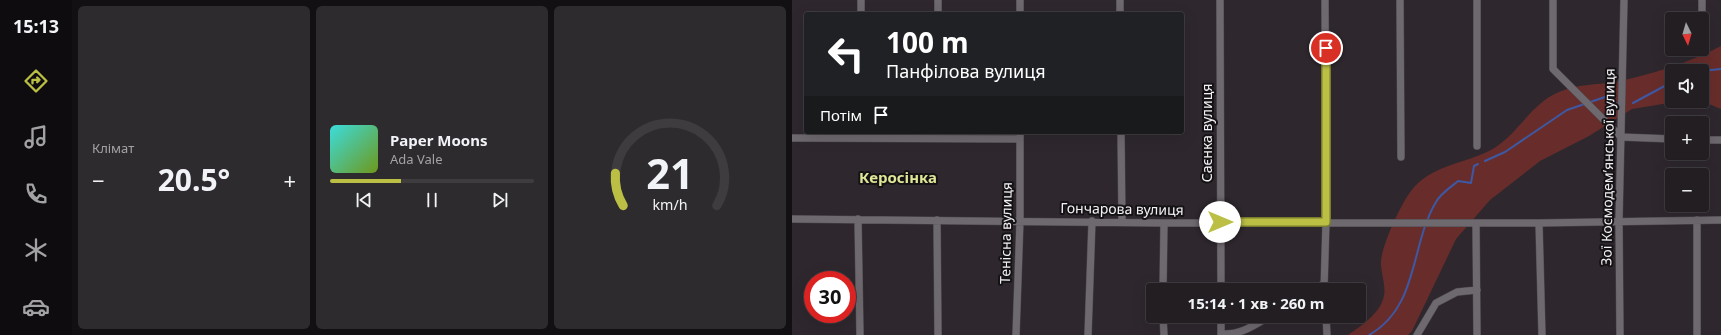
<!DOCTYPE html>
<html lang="uk">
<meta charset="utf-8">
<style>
:root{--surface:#221e22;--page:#2e2b2f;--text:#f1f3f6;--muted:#a2a2a5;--line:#3f3c40;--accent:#bbc044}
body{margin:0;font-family:"Noto Sans",sans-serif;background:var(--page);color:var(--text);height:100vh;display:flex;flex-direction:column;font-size:15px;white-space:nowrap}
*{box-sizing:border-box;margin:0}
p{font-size:13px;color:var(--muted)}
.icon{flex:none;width:22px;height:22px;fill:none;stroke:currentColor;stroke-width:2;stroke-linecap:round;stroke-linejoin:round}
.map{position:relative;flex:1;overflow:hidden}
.side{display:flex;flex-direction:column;gap:6px;padding:6px;background:#131013;width:720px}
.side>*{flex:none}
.guide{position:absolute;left:12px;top:12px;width:380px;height:122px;border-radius:4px;box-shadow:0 4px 16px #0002,0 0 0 1px var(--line);background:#202124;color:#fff;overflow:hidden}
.needle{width:26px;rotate:175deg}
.tools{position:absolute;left:873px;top:12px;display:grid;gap:8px}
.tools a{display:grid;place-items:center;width:44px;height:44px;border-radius:4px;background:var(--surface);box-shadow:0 4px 16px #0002,0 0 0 1px var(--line);font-size:20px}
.speed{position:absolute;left:12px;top:271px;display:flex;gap:8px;font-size:20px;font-weight:700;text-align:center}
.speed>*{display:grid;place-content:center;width:52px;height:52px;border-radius:50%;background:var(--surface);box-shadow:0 4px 16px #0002,0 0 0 1px var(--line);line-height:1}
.speed .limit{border:6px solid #d22;background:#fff;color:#111}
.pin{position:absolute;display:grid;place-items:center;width:34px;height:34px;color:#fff;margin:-17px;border:2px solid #fff;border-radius:50%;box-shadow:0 1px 4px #0007}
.me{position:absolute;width:44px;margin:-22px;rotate:90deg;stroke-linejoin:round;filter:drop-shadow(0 0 3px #0008)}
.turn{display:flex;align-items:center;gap:14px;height:84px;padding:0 16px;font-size:18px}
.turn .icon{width:52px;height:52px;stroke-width:2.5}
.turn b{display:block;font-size:28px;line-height:34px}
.then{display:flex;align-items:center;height:38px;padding:0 16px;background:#0003;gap:8px;font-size:15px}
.big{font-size:30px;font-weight:700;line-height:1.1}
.side .card{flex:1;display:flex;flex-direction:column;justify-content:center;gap:6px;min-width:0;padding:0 14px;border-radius:6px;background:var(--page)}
.side .dial{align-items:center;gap:0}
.dial svg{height:104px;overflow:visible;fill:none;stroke:var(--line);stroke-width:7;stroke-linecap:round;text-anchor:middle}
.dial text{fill:var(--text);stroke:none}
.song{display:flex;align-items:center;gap:12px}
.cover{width:48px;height:48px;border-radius:6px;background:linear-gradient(135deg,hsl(180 70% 55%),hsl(80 70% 35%))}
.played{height:4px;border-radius:2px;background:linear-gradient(90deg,var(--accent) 35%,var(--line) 35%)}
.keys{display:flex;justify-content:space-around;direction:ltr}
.heat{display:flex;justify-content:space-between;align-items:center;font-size:22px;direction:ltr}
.side .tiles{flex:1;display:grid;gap:6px;grid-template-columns:repeat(3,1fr)}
.trip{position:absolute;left:354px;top:283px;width:220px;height:40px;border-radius:4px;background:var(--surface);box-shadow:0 4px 16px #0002,0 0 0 1px var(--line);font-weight:700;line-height:40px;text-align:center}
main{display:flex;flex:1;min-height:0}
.tab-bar{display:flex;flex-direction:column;width:72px;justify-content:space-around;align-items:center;background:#0e0c0e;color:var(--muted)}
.tab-bar .icon{width:28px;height:28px}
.tab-bar .active{color:var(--accent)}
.tab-bar b{font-size:18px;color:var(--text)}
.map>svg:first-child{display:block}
.green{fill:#682d2b;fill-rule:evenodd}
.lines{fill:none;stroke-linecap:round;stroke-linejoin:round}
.stream{stroke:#3d59a5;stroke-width:2}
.minor-casing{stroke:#4b474c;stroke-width:8}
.minor{stroke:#6e686f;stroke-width:7}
.route-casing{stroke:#7a7d2c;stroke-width:10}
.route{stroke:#bbc044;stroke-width:7}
.labels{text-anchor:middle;stroke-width:4;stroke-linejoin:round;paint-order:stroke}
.street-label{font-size:14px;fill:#f4f1f5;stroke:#141214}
.neighbourhood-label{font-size:15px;font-weight:bold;fill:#e0e697;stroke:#141214}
</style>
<main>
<nav class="tab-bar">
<b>15:13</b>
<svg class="icon active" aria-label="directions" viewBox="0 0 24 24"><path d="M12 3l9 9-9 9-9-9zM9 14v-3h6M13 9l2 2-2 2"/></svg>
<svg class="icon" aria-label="music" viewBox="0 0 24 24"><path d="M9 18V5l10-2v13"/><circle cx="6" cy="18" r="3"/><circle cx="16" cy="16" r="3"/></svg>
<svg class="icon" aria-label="phone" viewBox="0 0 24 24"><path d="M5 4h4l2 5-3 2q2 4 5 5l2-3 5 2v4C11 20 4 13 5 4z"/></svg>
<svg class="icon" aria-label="climate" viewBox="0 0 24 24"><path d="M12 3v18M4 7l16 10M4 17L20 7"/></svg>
<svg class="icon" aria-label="car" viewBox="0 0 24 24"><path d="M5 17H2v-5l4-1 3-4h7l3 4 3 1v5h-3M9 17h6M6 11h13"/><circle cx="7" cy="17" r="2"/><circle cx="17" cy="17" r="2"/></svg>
</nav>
<section class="side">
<div class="tiles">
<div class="card"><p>Клімат</p>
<div class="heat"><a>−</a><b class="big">20.5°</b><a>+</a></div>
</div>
<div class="card">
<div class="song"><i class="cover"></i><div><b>Paper Moons</b><p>Ada Vale</p></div></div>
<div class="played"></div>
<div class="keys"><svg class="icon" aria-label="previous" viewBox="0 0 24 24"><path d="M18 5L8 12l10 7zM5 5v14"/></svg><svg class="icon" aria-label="pause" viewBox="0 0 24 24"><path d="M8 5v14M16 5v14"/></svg><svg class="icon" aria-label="next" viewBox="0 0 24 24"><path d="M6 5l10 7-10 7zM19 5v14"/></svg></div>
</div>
<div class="card dial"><svg viewBox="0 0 100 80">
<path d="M14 69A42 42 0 1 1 86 69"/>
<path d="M14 69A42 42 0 0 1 8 44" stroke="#bbc044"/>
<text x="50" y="56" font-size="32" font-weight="700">21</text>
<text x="50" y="72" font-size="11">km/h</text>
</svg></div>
</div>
</section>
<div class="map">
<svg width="929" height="335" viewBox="0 0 929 335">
<rect width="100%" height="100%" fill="#2e282e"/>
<path class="green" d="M929 46V109L917 104 883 102 840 109 797 136 748 161 698 200 664 239 620 331 616 335H556C570 325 588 314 592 296 594 286 589 273 589 263 589 246 609 204 619 191 639 165 672 164 699 150 726 135 738 104 767 92 785 84 804 85 823 82 861 74 894 64 929 46ZM880 71H910V101H880Z"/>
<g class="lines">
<path class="stream" d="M910 71 929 69
M841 103 880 82
M693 161 713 152 775 110 813 97 824 103
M577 335C627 307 618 245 644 202 648 194 659 187 666 181L679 183 682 166 686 164"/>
<g class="minor-casing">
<path id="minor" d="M328 0V14
M428 0 429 290
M608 0 609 157
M685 0V146
M761 0V69L829 137
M910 0V19
M69 14V0
M146 14V0
M228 14V0
M910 21V43
M329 132 330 222
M829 137 880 139
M0 138 228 139
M910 140H929
M0 219 372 223H747L929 220
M66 219 68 335
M145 220 146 335
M905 220V335
M684 223 685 335
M747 223 750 335
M371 290 372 223
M522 290 531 284
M532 290 534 222 533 0
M371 316 372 335
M429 316V335
M534 316 535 335
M429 334C449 335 461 326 478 316
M224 335 228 221V132
M296 335 300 221
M625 335 644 303 665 292 685 290
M828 335 827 221 832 0"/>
</g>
<use href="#minor" class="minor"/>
</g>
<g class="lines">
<g class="route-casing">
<path id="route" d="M428 222H534V48"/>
</g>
<use href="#route" class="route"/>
</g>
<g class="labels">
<g class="street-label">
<text transform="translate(415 133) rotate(-90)" y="5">Саєнка вулиця</text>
<text transform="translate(816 167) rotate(-89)" y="5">Зої Космодем’янської вулиця</text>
<text transform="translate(330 209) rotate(1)" y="5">Гончарова вулиця</text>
<text transform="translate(214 233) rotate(-89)" y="5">Тенісна вулиця</text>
</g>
<g class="neighbourhood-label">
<text x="106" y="183">Керосінка</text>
</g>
</g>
</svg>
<div class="tools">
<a><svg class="needle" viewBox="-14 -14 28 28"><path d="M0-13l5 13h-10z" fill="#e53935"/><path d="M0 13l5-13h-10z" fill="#a2a2a5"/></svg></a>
<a><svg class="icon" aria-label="sound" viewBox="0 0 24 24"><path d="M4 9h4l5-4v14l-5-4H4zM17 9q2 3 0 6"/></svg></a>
<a>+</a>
<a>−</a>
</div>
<div class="speed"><div class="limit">30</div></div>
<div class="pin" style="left:534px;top:48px;background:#d93025"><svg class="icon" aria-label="arrive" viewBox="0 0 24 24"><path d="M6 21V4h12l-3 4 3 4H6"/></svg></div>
<svg class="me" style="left:428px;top:222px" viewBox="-20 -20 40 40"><circle r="19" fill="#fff"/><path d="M0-13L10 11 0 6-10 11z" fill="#bbc044"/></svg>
<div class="trip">15:14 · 1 хв · 260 m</div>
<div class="guide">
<div class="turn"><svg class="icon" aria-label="left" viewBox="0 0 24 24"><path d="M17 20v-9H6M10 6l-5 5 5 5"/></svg><div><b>100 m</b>Панфілова вулиця</div></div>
<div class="then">Потім<svg class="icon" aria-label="arrive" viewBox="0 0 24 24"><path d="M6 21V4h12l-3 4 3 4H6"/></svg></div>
</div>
</div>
</main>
